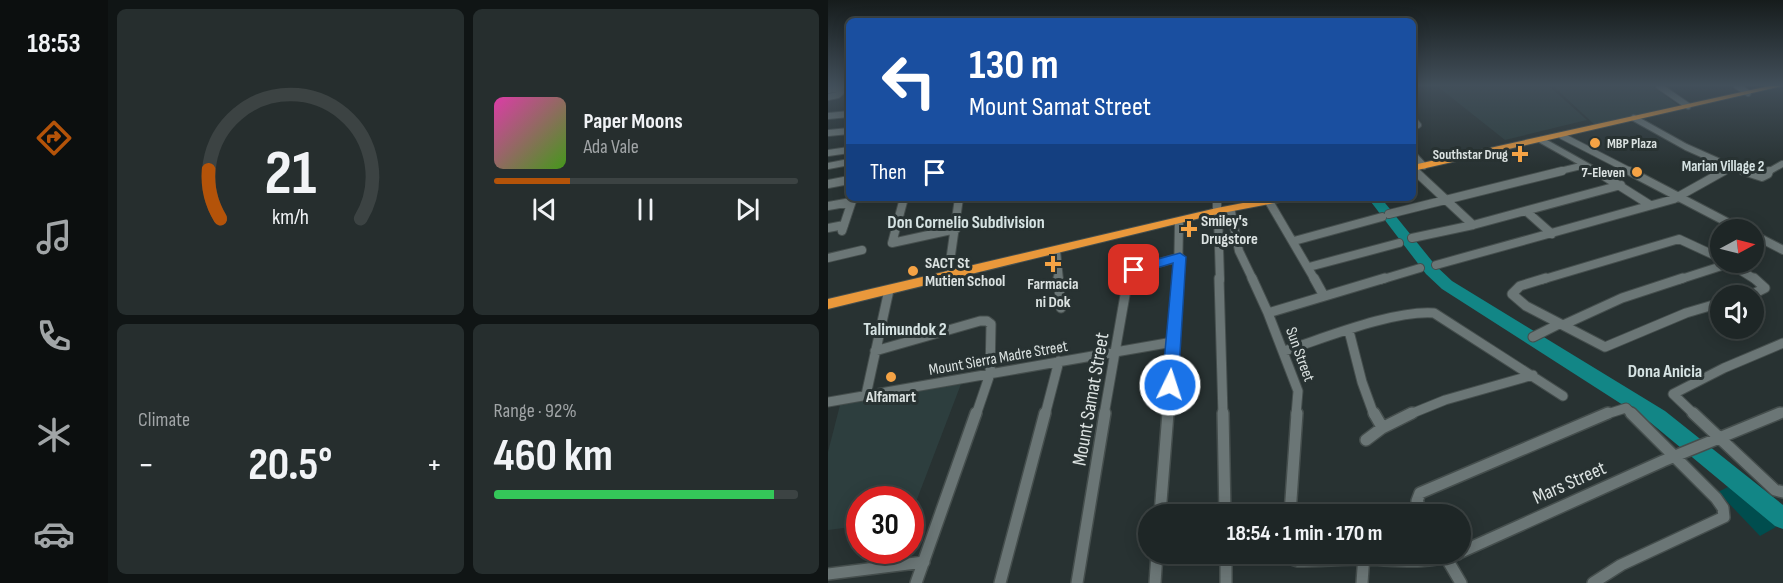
<!DOCTYPE html>
<meta charset="utf-8">
<style>
:root{--surface:#1e2626;--page:#262e2e;--text:#f1f3f6;--muted:#a1a5a7;--line:#3c4343;--accent:#b45309}
body{margin:0;font-family:"Sofia Sans Condensed",sans-serif;background:var(--page);color:var(--text);height:100vh;display:flex;flex-direction:column;font-size:22px;white-space:nowrap}
*{box-sizing:border-box;margin:0}
p{font-size:20px;color:var(--muted)}
.icon{flex:none;width:33px;height:33px;fill:none;stroke:currentColor;stroke-width:2;stroke-linecap:round;stroke-linejoin:round}
.map{position:relative;flex:1;overflow:hidden}
.details{display:flex;flex-direction:column;gap:9px;padding:9px;background:#101515;width:720px}
.details>*{flex:none}
.banner{position:absolute;left:18px;top:18px;width:570px;height:183px;border-radius:9px;box-shadow:0 3px 15px #0003,0 0 0 2px var(--line);background:#1a4fa0;color:#fff;overflow:hidden}
.needle{width:39px;rotate:83deg}
.fabs{position:absolute;left:882px;top:219px;display:grid;gap:12px}
.fabs a{display:grid;place-items:center;width:54px;height:54px;border-radius:50%;background:var(--surface);box-shadow:0 3px 15px #0003,0 0 0 2px var(--line);font-size:30px}
.speed{position:absolute;left:18px;top:486px;display:flex;gap:12px;font-size:30px;font-weight:700;text-align:center}
.speed>*{display:grid;place-content:center;width:78px;height:78px;border-radius:50%;background:var(--surface);box-shadow:0 3px 15px #0003,0 0 0 2px var(--line);line-height:1}
.speed .limit{border:9px solid #d22;background:#fff;color:#111}
.pin{position:absolute;display:grid;place-items:center;width:51px;height:51px;color:#fff;margin:-26px;border-radius:12px;box-shadow:0 3px 9px #0006}
.me{position:absolute;width:66px;margin:-33px;rotate:4deg;stroke-linejoin:round;filter:drop-shadow(0 0 4px #0008)}
.turn{display:flex;align-items:center;gap:21px;height:126px;padding:0 24px;font-size:27px}
.turn .icon{width:78px;height:78px;stroke-width:2.5}
.turn b{display:block;font-size:42px;line-height:51px}
.then{display:flex;align-items:center;height:57px;padding:0 24px;background:#0003;gap:12px;font-size:22px}
.big{font-size:45px;font-weight:700;line-height:1.1}
.details .widget{flex:1;display:flex;flex-direction:column;justify-content:center;gap:9px;min-width:0;padding:0 21px;border-radius:9px;background:var(--page)}
.details .dial{align-items:center;gap:0}
.dial svg{height:156px;overflow:visible;fill:none;stroke:var(--line);stroke-width:7;stroke-linecap:round;text-anchor:middle}
.dial text{fill:var(--text);stroke:none}
.song{display:flex;align-items:center;gap:18px}
.cover{width:72px;height:72px;border-radius:9px;background:linear-gradient(135deg,hsl(320 70% 55%),hsl(100 70% 35%))}
.played{height:6px;border-radius:3px;background:linear-gradient(90deg,var(--accent) 25%,var(--line) 25%)}
.keys{display:flex;justify-content:space-around;direction:ltr}
.heat{display:flex;justify-content:space-between;align-items:center;font-size:33px;direction:ltr}
.charge{height:9px;border-radius:4px;background:linear-gradient(90deg,#34c759 92%,var(--line) 0)}
.details .tiles{flex:1;display:grid;gap:9px;grid-template-columns:repeat(2,1fr)}
.trip{position:absolute;left:310px;top:504px;width:333px;height:60px;border-radius:30px;background:var(--surface);box-shadow:0 3px 15px #0003,0 0 0 2px var(--line);font-weight:700;line-height:60px;text-align:center}
main{display:flex;flex:1;min-height:0}
.menu{display:flex;flex-direction:column;width:108px;justify-content:space-around;align-items:center;background:#0c0f0f;color:var(--muted)}
.menu .icon{width:42px;height:42px}
.menu .selected{color:var(--accent)}
.menu b{font-size:27px;color:var(--text)}
.map>svg:first-child{display:block}
.built{fill:#2d3e3e}
.green{fill:#004d4e}
.lines{fill:none;stroke-linecap:round;stroke-linejoin:round}
.river{fill:#128686;fill-rule:evenodd}
.minor-far3-casing{stroke:#454e4d;stroke-width:8}
.minor-far2-casing{stroke:#454e4d;stroke-width:10}
.minor-far1-casing{stroke:#454e4d;stroke-width:11}
.minor-casing{stroke:#454e4d;stroke-width:14}
.highway-casing{stroke:#454e4d;stroke-width:2}
.minor-far3{stroke:#6b7676;stroke-width:6}
.minor-far2{stroke:#6b7676;stroke-width:8}
.minor-far1{stroke:#6b7676;stroke-width:9}
.minor{stroke:#6b7676;stroke-width:11}
.highway{fill:#e9983b;fill-rule:evenodd}
.route{fill:#1a73e8;stroke:#114b97;stroke-width:1.5}
.poi-dot{fill:#f5a345;stroke:#283232;stroke-width:2}
.labels{text-anchor:middle;stroke-width:6;stroke-linejoin:round;paint-order:stroke}
.far-poi-label{font-size:14px;font-weight:bold;fill:#dbe2e1;stroke:#283232;text-anchor:end}
.far-neighbourhood-label{font-size:15px;font-weight:bold;fill:#d6e3e3;stroke:#283232}
.poi-label{font-size:16px;font-weight:bold;fill:#dbe2e1;stroke:#283232;text-anchor:start}
.street-label{font-size:16px;fill:#dbe2e1;stroke:#283232}
.neighbourhood-label{font-size:18px;font-weight:bold;fill:#d6e3e3;stroke:#283232}
.near-street-label{font-size:20px;fill:#dbe2e1;stroke:#283232}
</style>
<main>
<nav class="menu">
<b>18:53</b>
<svg class="icon selected" aria-label="directions" viewBox="0 0 24 24"><path d="M12 3l9 9-9 9-9-9zM9 14v-3h6M13 9l2 2-2 2"/></svg>
<svg class="icon" aria-label="music" viewBox="0 0 24 24"><path d="M9 18V5l10-2v13"/><circle cx="6" cy="18" r="3"/><circle cx="16" cy="16" r="3"/></svg>
<svg class="icon" aria-label="phone" viewBox="0 0 24 24"><path d="M5 4h4l2 5-3 2q2 4 5 5l2-3 5 2v4C11 20 4 13 5 4z"/></svg>
<svg class="icon" aria-label="climate" viewBox="0 0 24 24"><path d="M12 3v18M4 7l16 10M4 17L20 7"/></svg>
<svg class="icon" aria-label="car" viewBox="0 0 24 24"><path d="M5 17H2v-5l4-1 3-4h7l3 4 3 1v5h-3M9 17h6M6 11h13"/><circle cx="7" cy="17" r="2"/><circle cx="17" cy="17" r="2"/></svg>
</nav>
<section class="details">
<div class="tiles">
<div class="widget dial"><svg viewBox="0 0 100 80">
<path d="M14 69A42 42 0 1 1 86 69"/>
<path d="M14 69A42 42 0 0 1 8 44" stroke="#b45309"/>
<text x="50" y="56" font-size="32" font-weight="700">21</text>
<text x="50" y="72" font-size="11">km/h</text>
</svg></div>
<div class="widget">
<div class="song"><i class="cover"></i><div><b>Paper Moons</b><p>Ada Vale</p></div></div>
<div class="played"></div>
<div class="keys"><svg class="icon" aria-label="previous" viewBox="0 0 24 24"><path d="M18 5L8 12l10 7zM5 5v14"/></svg><svg class="icon" aria-label="pause" viewBox="0 0 24 24"><path d="M8 5v14M16 5v14"/></svg><svg class="icon" aria-label="next" viewBox="0 0 24 24"><path d="M6 5l10 7-10 7zM19 5v14"/></svg></div>
</div>
<div class="widget"><p>Climate</p>
<div class="heat"><a>−</a><b class="big">20.5°</b><a>+</a></div>
</div>
<div class="widget"><p>Range · 92%</p><b class="big">460 km</b><div class="charge"></div></div>
</div>
</section>
<div class="map">
<svg width="955" height="583" viewBox="0 0 955 583">
<rect width="100%" height="100%" fill="#283232"/>
<path class="built" d="M609 86H721L759 120 677 140Z
M725 86H824L850 105 767 125Z
M133 384 83 515 82 500H32L31 526 0 530V452L12 405Z"/>
<path class="green" d="M906 484 948 527 932 536 890 492Z"/>
<g class="lines">
<path class="river" d="M540 198H553L608 266 624 281 837 411 955 505V529L947 526 823 423 614 289 598 274Z"/>
<g class="minor-far3-casing">
<path id="minor-far3" d="M831 86 860 106
M909 86 920 93
M0 90 21 87
M0 97 10 95 17 88
M0 116 21 114
M806 118 858 147 903 167 894 172
M585 119 590 125 585 127
M0 133 21 131
M734 136 804 172
M713 140 770 172
M0 153 21 150
M585 154 596 166
M0 166 21 162
M903 167 920 172
M585 169 589 172
M728 172 757 165
M940 172 954 164"/>
</g>
<g class="minor-far2-casing">
<path id="minor-far2" d="M587 171 645 225
M768 171 822 205
M801 171 914 230
M915 171 934 177 940 174 941 171
M0 184 21 180
M76 198 64 243 128 229
M389 198V211
M439 198 487 280
M0 206 23 202
M698 211 724 234
M403 212 411 251 425 280
M561 214 734 171
M390 215 392 280
M0 228 16 225
M14 231 25 198
M926 235 955 250
M584 238 645 225 793 185
M466 241 554 217
M228 251 231 280
M0 258 34 250
M901 263 928 280
M608 265 846 199 896 171
M481 267 571 243
M120 276 131 198
M299 280 306 270 352 257
M350 280 351 224
M552 280 592 268
M713 280 851 239 892 258
M850 280 906 262"/>
</g>
<g class="minor-far1-casing">
<path id="minor-far1" d="M230 278 233 308
M391 278 395 415
M424 278 440 313 470 391 468 415
M486 278 496 296
M718 278 692 286 684 294 698 306 777 347 858 313 892 303
M921 296 937 288 926 278
M440 313 557 278
M735 325 794 298 855 278
M521 331 534 382 546 415
M705 337 731 324
M47 351 152 321H159L163 324 162 374 148 415
M456 351C497 338 565 310 606 313L735 396
M38 395 61 290
M0 402 345 342
M217 415 231 361
M276 415 300 278
M340 415 350 278
M580 415 617 400 705 375
M776 415 798 408 805 415
M867 415 845 394 896 368 955 343
M948 415 955 412"/>
</g>
<g class="minor-casing">
<path id="minor" d="M395 413 397 514
M546 413 554 427
M865 413 947 490 955 492
M538 440 554 428 584 413
M332 514 340 413
M462 514 469 413
M595 514 589 501 592 493 780 413
M633 552 835 461 952 413
M398 554V583
M461 554 464 559 470 561C492 561 514 559 536 559 569 560 599 565 630 554
M616 554 633 583
M0 574 96 562
M88 583 148 413
M172 583 217 413
M249 583 277 413
M327 583 329 554
M534 583 536 554
M765 583 793 565 896 517 895 508 888 498 803 413"/>
</g>
<g class="highway-casing">
<path id="highway" d="M941 86H954L585 171V165Z
M441 198H462L457 201 389 214 0 309V299L389 208Z"/>
</g>
<use href="#minor-far3" class="minor-far3"/>
<use href="#minor-far2" class="minor-far2"/>
<use href="#minor-far1" class="minor-far1"/>
<use href="#minor" class="minor"/>
<use href="#highway" class="highway"/>
</g>
<linearGradient id="sky" x2="0" y2="1"><stop stop-color="#161c1c"/><stop offset="0.51" stop-color="#424f5a"/><stop offset="1" stop-color="#424f5a" stop-opacity="0"/></linearGradient>
<rect width="955" height="167" fill="url(#sky)"/>
<path class="route" d="M352 253 358 257 350 385 347 390 342 392 336 390 334 385 345 263 306 275 299 270 301 267Z"/>
<g class="poi-dot">
<circle cx="767" cy="143" r="6"/>
<path d="M689 145h6v6h6v6h-6v6h-6v-6h-6v-6h6z"/>
<circle cx="809" cy="172" r="6"/>
<path d="M358 220h6v6h6v6h-6v6h-6v-6h-6v-6h6z"/>
<path d="M222 255h6v6h6v6h-6v6h-6v-6h-6v-6h6z"/>
<circle cx="85" cy="271" r="6"/>
<circle cx="63" cy="377" r="6"/>
</g>
<g class="labels">
<g class="far-poi-label">
<text x="779" y="148" text-anchor="start">MBP Plaza</text>
<text x="680" y="159">Southstar Drug</text>
<text x="797" y="177">7-Eleven</text>
</g>
<g class="far-neighbourhood-label">
<text x="895" y="171">Marian Village 2</text>
</g>
<g class="poi-label">
<text x="373" y="226">Smiley's<tspan x="373" dy="18">Drugstore</tspan></text>
<text x="97" y="268">SACT St<tspan x="97" dy="18">Mutien School</tspan></text>
<text x="225" y="289" text-anchor="middle">Farmacia<tspan x="225" dy="18">ni Dok</tspan></text>
<text x="63" y="402" text-anchor="middle">Alfamart</text>
</g>
<g class="street-label">
<text transform="translate(473 354) rotate(70)" y="6">Sun Street</text>
<text transform="translate(170 357) rotate(-10)" y="6">Mount Sierra Madre Street</text>
</g>
<g class="neighbourhood-label">
<text x="138" y="228">Don Cornelio Subdivision</text>
<text x="77" y="335">Talimundok 2</text>
<text x="837" y="377">Dona Anicia</text>
</g>
<g class="near-street-label">
<text transform="translate(262 399) rotate(-80)" y="7">Mount Samat Street</text>
<text transform="translate(741 482) rotate(-24)" y="7">Mars Street</text>
</g>
</g>
</svg>
<div class="fabs">
<a><svg class="needle" viewBox="-14 -14 28 28"><path d="M0-13l5 13h-10z" fill="#e53935"/><path d="M0 13l5-13h-10z" fill="#a1a5a7"/></svg></a>
<a><svg class="icon" aria-label="sound" viewBox="0 0 24 24"><path d="M4 9h4l5-4v14l-5-4H4zM17 9q2 3 0 6"/></svg></a>
</div>
<div class="speed"><div class="limit">30</div></div>
<div class="pin" style="left:306px;top:270px;background:#d93025"><svg class="icon" aria-label="arrive" viewBox="0 0 24 24"><path d="M6 21V4h12l-3 4 3 4H6"/></svg></div>
<svg class="me" style="left:342px;top:385px" viewBox="-20 -20 40 40"><circle r="17" fill="#1a73e8" stroke="#fff" stroke-width="3"/><path d="M0-11L8 9 0 5-8 9z" fill="#fff"/></svg>
<div class="trip">18:54 · 1 min · 170 m</div>
<div class="banner">
<div class="turn"><svg class="icon" aria-label="left" viewBox="0 0 24 24"><path d="M17 20v-9H6M10 6l-5 5 5 5"/></svg><div><b>130 m</b>Mount Samat Street</div></div>
<div class="then">Then<svg class="icon" aria-label="arrive" viewBox="0 0 24 24"><path d="M6 21V4h12l-3 4 3 4H6"/></svg></div>
</div>
</div>
</main>
